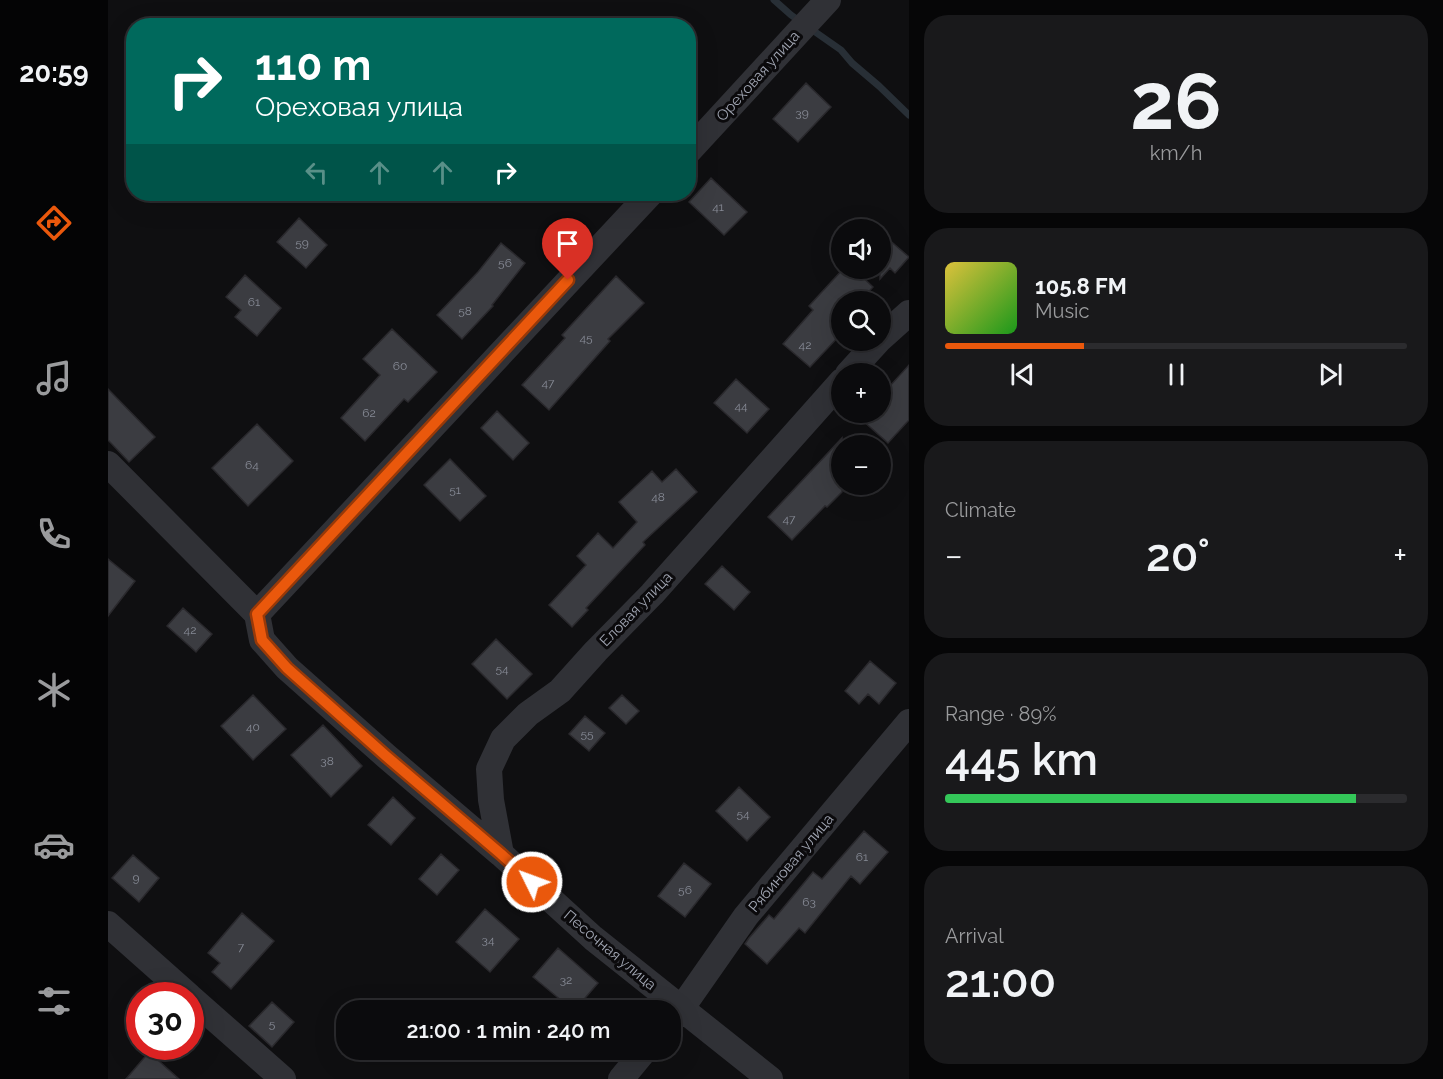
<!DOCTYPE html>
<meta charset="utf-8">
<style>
:root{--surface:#0b0b0d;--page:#19191b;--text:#f1f3f6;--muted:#9a9b9d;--line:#2b2b2e;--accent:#ea580c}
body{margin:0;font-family:Raleway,sans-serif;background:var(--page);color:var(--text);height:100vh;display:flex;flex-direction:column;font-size:22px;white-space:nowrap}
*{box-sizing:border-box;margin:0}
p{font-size:20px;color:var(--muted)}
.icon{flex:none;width:33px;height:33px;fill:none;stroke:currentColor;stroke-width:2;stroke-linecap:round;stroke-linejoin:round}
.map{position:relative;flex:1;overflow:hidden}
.sheet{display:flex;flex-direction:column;gap:15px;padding:15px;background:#060607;width:534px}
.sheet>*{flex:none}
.banner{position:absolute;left:18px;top:18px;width:570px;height:183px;border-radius:24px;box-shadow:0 6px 24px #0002,0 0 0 2px var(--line);background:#00695c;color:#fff;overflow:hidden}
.fabs{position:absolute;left:723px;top:219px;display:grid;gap:12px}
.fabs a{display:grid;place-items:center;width:60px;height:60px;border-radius:50%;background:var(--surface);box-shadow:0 6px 24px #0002,0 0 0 2px var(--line);font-size:30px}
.speed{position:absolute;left:18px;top:982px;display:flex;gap:12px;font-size:30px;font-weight:700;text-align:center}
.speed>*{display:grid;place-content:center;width:78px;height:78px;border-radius:50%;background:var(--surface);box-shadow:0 6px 24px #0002,0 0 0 2px var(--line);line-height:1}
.speed .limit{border:9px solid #d22;background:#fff;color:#111}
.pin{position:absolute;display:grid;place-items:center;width:51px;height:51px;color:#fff;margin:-62px -26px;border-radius:50% 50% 50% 0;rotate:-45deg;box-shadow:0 0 6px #0007}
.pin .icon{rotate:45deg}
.me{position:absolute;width:66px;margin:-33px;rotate:312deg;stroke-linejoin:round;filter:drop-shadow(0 0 4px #0008)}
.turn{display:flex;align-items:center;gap:21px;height:126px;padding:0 30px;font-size:27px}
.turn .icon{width:78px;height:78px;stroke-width:2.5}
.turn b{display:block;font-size:42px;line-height:51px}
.lanes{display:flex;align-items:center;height:57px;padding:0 30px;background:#0003;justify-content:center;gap:30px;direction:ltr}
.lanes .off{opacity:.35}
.big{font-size:45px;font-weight:600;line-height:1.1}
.sheet .tile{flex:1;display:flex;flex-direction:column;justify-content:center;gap:9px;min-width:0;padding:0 21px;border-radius:24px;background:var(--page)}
.sheet .dial{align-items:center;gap:0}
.dial b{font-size:78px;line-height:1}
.song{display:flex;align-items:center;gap:18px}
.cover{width:72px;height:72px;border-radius:9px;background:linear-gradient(135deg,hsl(50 70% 55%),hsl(120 70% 35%))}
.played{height:6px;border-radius:3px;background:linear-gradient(90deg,var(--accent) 30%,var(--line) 30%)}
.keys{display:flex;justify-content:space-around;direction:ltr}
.heat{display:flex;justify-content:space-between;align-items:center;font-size:33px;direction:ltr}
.charge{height:9px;border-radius:4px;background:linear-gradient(90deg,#34c759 89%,var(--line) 0)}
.trip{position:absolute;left:228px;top:1000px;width:345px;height:60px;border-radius:24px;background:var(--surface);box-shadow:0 6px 24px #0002,0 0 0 2px var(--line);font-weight:600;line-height:60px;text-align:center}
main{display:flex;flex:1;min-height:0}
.dock{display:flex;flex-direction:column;width:108px;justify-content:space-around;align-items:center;background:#040405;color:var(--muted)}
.dock .icon{width:42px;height:42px}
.dock .selected{color:var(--accent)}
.dock b{font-size:27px;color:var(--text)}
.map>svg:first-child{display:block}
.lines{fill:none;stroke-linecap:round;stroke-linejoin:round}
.stream{stroke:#282f36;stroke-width:7}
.building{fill:#3b3c41;stroke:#2a292d;stroke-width:1.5}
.minor{stroke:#303136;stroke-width:26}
.route-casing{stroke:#983908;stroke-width:15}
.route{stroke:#ea580c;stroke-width:10}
.labels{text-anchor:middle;stroke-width:6;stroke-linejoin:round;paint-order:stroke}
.number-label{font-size:12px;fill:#878b96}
.street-label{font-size:15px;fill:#a0a5b2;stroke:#0b0a0c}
</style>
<main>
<nav class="dock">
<b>20:59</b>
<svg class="icon selected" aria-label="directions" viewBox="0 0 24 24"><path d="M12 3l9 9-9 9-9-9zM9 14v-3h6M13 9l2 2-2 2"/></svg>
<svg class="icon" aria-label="music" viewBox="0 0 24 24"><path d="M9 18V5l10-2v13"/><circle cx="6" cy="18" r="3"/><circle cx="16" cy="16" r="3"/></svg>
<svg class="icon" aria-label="phone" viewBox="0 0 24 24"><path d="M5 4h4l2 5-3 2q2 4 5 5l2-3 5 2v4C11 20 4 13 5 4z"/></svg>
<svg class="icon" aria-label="climate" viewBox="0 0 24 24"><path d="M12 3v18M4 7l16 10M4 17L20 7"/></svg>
<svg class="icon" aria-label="car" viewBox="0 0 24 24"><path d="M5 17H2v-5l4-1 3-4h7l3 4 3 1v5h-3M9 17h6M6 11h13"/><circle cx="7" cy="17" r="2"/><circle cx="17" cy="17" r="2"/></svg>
<svg class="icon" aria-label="filters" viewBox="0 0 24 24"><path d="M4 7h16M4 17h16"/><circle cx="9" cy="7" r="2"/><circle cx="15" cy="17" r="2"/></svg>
</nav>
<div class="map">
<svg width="801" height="1079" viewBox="0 0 801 1079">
<rect width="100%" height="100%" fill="#0f0f11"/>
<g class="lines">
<path class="stream" d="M666 0 683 15 733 50 744 63 771 86 801 115"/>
</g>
<path class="building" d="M698 83 723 107 690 142 665 119Z
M603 178 639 212 616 235 581 202Z
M191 218 219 245 198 268 169 242Z
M772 232 801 257 787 273 782 268 772 279Z
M393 243 417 263 384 305 385 306 354 339 329 315 370 272Z
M736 268H745L765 287 751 302H734V333L702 367 675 344 705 310 701 306Z
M137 275 173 308 149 336 127 317 133 310 118 297Z
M508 276 536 303 500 339 502 341 441 410 414 385 457 338 454 335Z
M284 329 329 372 300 402 296 399 257 441 233 418 272 375 255 359Z
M801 365V420L780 443 745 412H772V397Z
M628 379 661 409 639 433 606 403Z
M0 389 47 437 21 462 0 440Z
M389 411 421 443 405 460 373 428Z
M149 424 185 461 140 506 104 468Z
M734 438V492L719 507 717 506 684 540 660 517Z
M342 459 378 496 352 521 316 485Z
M568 469 589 492 535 542 537 545 478 608 480 610 464 627 441 605 478 565 469 556 490 533 505 548 529 522 511 502 544 471 554 482Z
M0 559 27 581 0 616Z
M614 566 642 592 626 610 597 584Z
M75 608 104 634 88 652 59 626Z
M388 639 424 674 399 699 364 664Z
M762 661 788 683 771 704 760 694 751 704 737 691Z
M145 695 178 729 145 760 113 726Z
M514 695 531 711 518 724 501 708Z
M477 716 497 733 481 751 461 734Z
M215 725 254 766 223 797 183 755Z
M631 787 662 817 639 841 608 811Z
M285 797 307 818 283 845 260 825Z
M756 831 780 852 752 884 743 876 697 933 691 928 659 964 637 944 641 938 661 915 666 919 705 872 714 879Z
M333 854 351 870 329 895 311 879Z
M25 855 51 878 31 902 4 878Z
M576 863 603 884 577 917 550 896Z
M377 909 411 939 382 972 348 942Z
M134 913 166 941 123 989 104 972 112 963 100 953Z
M450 948 490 983 466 1011 425 977Z
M164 1002 186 1022 164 1047 141 1026Z
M41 1052 71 1079H18Z"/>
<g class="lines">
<path class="minor" d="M580 152 720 0
M772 339 801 313
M740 374 771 340
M0 464 149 614
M149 614 154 640 179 668 278 756 393 854 485 938 662 1079
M149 614 542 194
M393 854 383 800 381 769 395 739 420 714 452 691 488 651 544 594 734 381
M0 924 81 996
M82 997 175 1079
M563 1020 573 1009 638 916 801 722
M513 1079 537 1050"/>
</g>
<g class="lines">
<g class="route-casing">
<path id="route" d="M424 882 393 854 278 756 179 668 154 640 149 614 460 280"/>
</g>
<use href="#route" class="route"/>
</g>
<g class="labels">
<g class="number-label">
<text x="694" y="117">39</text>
<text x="610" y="211">41</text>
<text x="194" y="247">59</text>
<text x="397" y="267">56</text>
<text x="146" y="306">61</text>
<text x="357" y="315">58</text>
<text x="478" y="342">45</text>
<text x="697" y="349">42</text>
<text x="292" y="370">60</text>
<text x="440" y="387">47</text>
<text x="633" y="410">44</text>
<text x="261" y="417">62</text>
<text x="144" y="469">64</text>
<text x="347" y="494">51</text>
<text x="550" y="501">48</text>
<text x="681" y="523">47</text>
<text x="82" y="634">42</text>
<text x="394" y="673">54</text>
<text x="145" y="731">40</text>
<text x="479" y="738">55</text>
<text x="219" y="765">38</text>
<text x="635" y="818">54</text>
<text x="754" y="861">61</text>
<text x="28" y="882">9</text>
<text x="577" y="894">56</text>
<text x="701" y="906">63</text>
<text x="380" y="944">34</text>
<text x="133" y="951">7</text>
<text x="458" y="984">32</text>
<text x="164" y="1028">5</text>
</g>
<g class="street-label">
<text transform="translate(650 76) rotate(-48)" y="5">Ореховая улица</text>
<text transform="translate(528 609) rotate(-46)" y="5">Еловая улица</text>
<text transform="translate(683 863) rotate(-50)" y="5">Рябиновая улица</text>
<text transform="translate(502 950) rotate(40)" y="5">Песочная улица</text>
</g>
</g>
</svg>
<div class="fabs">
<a><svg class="icon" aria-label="sound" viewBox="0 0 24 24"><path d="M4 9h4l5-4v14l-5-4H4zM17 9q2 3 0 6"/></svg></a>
<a><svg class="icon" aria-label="search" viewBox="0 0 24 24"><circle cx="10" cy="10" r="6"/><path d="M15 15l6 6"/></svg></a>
<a>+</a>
<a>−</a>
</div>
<div class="speed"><div class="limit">30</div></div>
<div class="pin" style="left:460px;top:280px;background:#d93025"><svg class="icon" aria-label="arrive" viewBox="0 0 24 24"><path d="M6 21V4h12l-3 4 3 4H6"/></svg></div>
<svg class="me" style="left:424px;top:882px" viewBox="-20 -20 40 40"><circle r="17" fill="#ea580c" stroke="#fff" stroke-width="3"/><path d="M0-11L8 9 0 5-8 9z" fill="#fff"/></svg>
<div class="trip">21:00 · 1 min · 240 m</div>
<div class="banner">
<div class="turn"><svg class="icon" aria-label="right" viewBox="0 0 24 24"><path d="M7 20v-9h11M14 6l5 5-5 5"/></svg><div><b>110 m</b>Ореховая улица</div></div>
<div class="lanes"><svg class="icon off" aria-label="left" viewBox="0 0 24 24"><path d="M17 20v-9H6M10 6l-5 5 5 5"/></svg><svg class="icon off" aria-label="ahead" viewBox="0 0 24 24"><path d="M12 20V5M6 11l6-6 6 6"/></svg><svg class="icon off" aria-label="ahead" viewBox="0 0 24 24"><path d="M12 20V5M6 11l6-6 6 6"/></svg><svg class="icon" aria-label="right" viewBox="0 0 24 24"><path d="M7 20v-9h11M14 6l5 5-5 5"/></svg></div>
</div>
</div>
<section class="sheet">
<div class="tile dial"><b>26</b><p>km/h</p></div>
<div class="tile">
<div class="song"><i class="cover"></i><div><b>105.8 FM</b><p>Music</p></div></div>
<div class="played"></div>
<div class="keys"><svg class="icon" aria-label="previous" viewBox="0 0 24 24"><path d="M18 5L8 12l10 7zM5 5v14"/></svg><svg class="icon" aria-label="pause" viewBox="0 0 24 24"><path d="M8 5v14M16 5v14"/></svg><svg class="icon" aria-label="next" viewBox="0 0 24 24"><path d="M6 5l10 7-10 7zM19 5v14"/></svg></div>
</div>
<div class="tile"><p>Climate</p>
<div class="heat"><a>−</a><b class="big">20°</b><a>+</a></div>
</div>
<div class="tile"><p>Range · 89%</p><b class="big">445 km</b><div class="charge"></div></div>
<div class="tile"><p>Arrival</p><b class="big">21:00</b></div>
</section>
</main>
